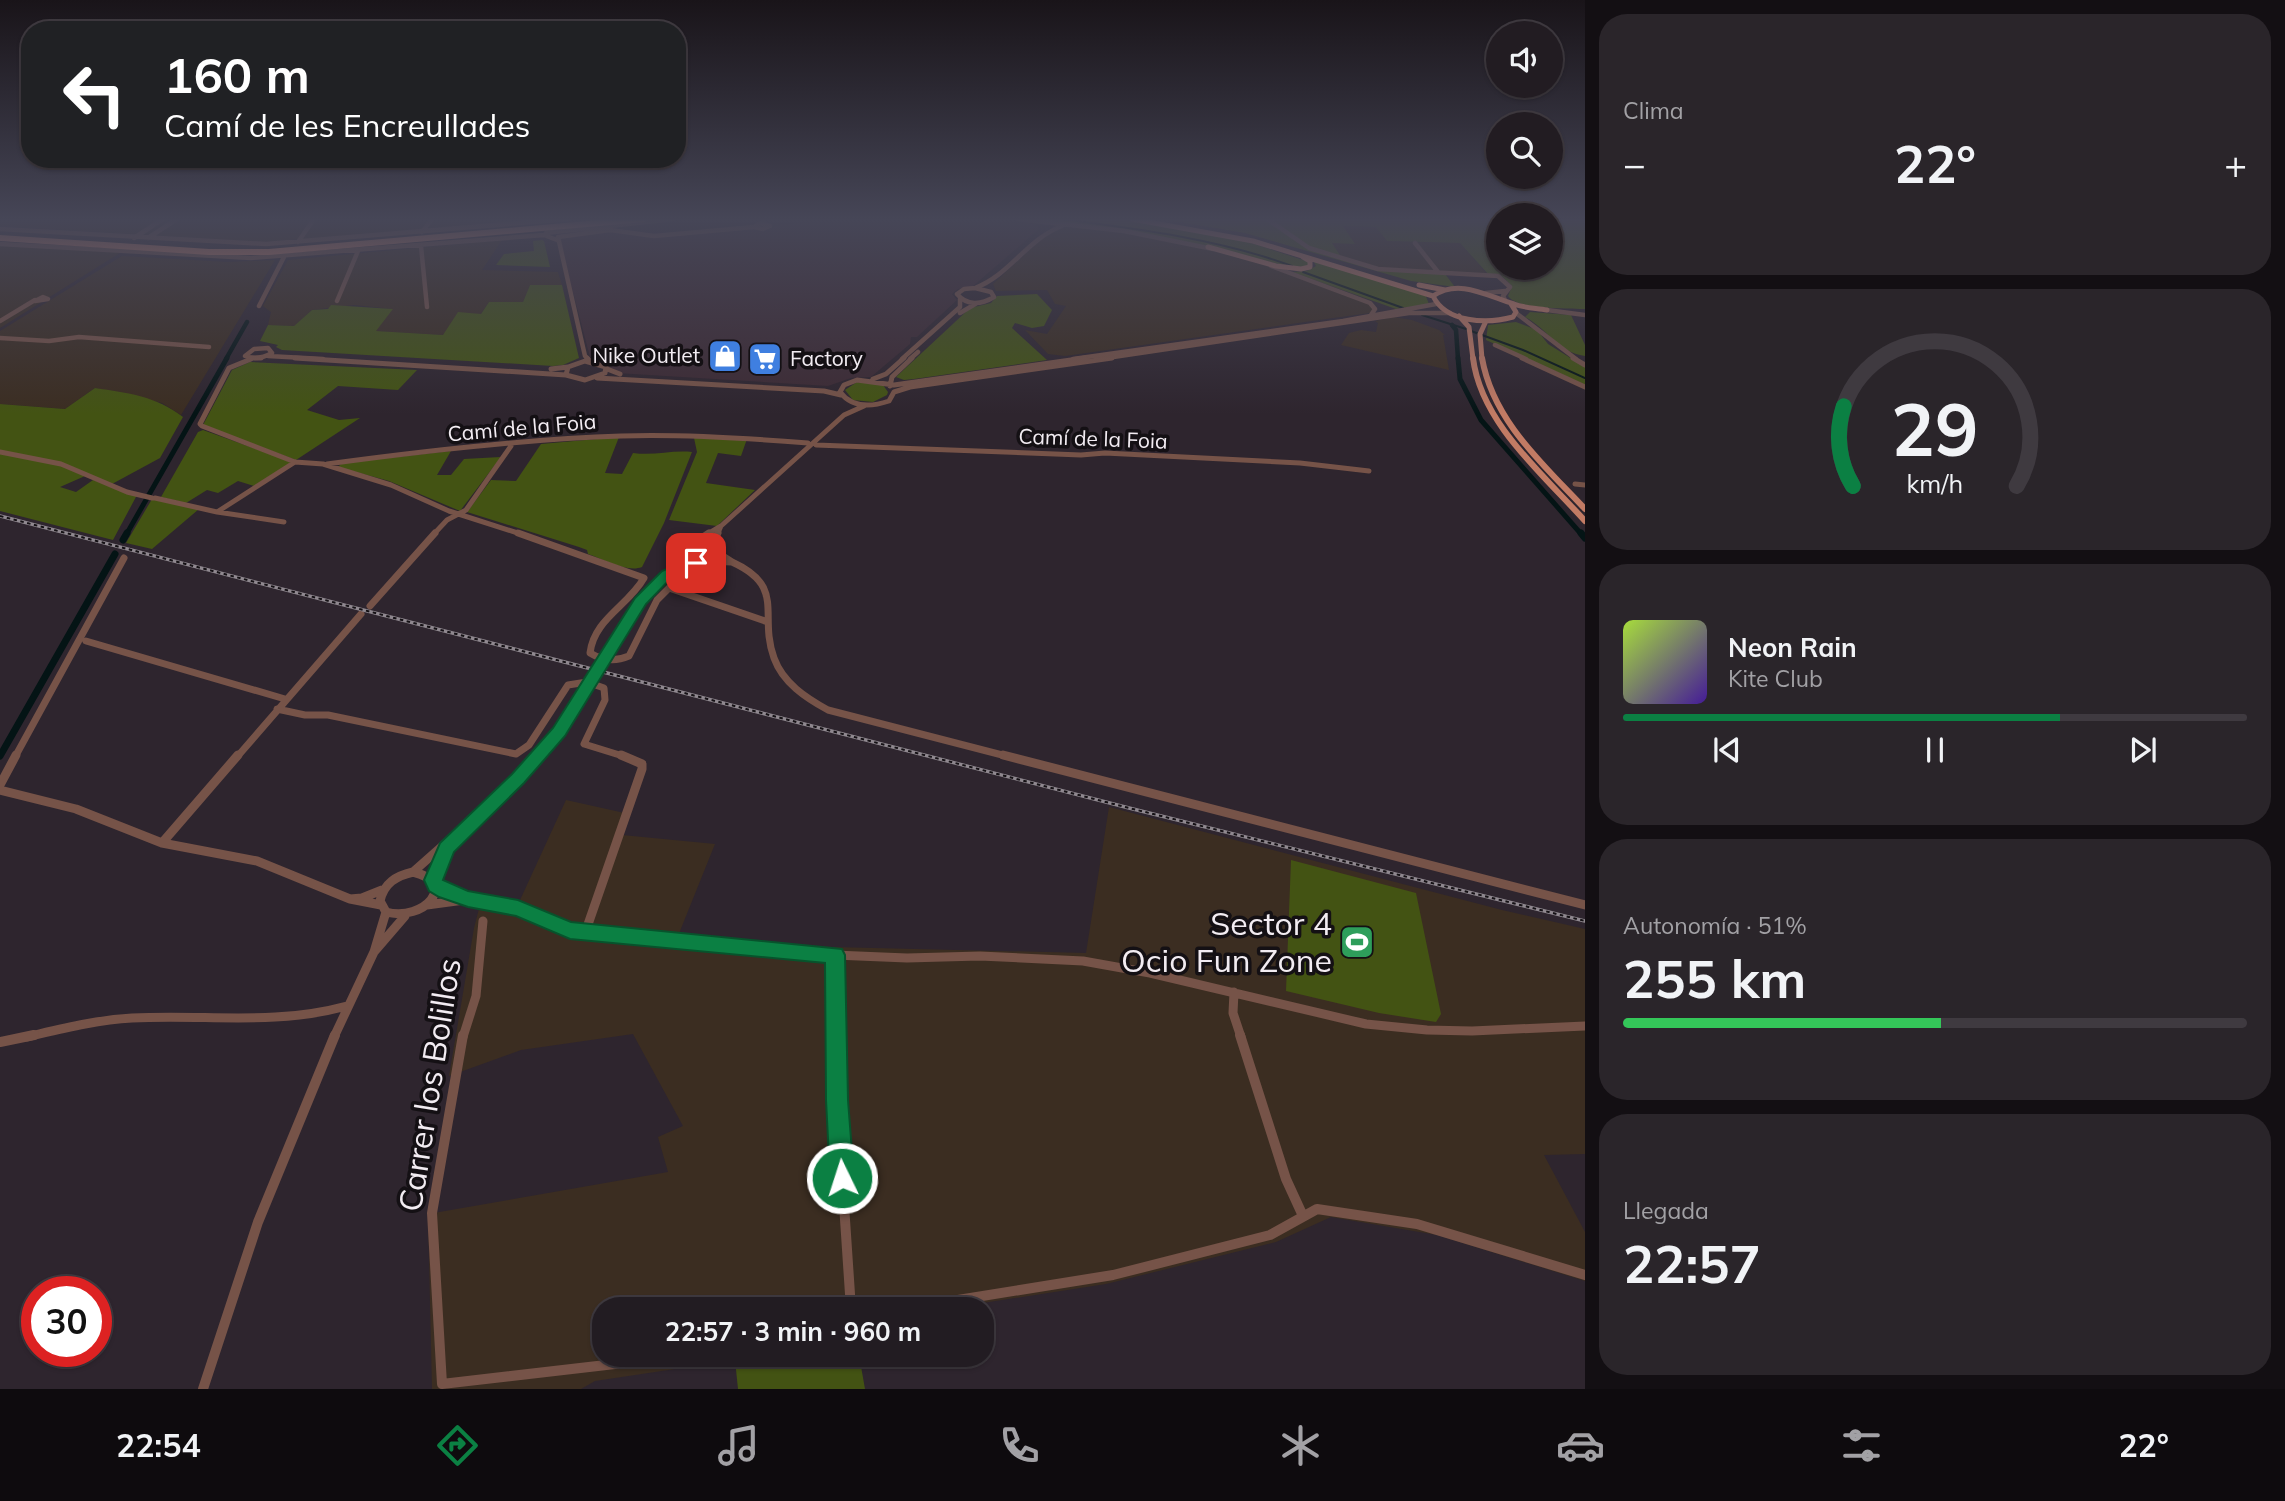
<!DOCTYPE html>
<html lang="es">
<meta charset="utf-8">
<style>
:root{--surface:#221c22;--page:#2a252a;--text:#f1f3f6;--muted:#a2a1a5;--line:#3f3a40;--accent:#0b8043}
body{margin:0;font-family:Mulish,sans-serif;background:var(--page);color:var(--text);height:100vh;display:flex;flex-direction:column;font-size:26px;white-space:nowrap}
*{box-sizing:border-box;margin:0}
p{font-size:23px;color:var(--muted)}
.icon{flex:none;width:38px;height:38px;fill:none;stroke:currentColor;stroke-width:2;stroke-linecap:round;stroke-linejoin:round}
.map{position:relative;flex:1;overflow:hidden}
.side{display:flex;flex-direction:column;gap:14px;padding:14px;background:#130f13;width:700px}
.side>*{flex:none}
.guide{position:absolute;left:21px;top:21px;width:665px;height:147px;border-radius:28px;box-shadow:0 2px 5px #0004,0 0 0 2px var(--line);background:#202124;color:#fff;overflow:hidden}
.buttons{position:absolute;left:1486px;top:21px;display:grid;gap:14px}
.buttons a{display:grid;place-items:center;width:77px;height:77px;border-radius:50%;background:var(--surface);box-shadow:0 2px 5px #0004,0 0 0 2px var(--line);font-size:35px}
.speed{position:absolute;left:21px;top:1276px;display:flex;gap:14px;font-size:35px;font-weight:700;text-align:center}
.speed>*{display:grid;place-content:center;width:91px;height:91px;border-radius:50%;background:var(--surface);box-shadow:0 2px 5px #0004,0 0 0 2px var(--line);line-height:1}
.speed .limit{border:10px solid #d22;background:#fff;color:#111}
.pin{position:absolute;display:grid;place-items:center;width:60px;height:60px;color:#fff;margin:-30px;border-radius:14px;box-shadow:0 4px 10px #0006}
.me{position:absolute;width:77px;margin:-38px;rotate:356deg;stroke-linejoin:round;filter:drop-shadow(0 0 5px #0008)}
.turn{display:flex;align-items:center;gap:24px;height:147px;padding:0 28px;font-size:32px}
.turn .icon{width:91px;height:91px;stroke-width:2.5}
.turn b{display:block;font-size:49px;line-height:60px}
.big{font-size:52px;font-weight:700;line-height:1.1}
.side .widget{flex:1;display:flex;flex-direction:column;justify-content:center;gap:10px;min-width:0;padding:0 24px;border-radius:28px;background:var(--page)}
.side .dial{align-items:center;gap:0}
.dial svg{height:182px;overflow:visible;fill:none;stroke:var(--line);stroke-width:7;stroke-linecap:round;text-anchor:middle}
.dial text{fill:var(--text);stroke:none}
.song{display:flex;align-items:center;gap:21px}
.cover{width:84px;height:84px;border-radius:10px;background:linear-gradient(135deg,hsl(80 70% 55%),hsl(260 70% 35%))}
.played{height:7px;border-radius:4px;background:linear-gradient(90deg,var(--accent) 70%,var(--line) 70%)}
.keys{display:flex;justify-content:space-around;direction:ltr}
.heat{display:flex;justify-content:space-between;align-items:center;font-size:38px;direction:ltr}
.charge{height:10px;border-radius:5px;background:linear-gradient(90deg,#34c759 51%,var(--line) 0)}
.trip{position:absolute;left:592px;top:1297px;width:402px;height:70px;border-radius:28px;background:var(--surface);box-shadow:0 2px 5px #0004,0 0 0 2px var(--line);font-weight:700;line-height:70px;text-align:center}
.dock{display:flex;height:112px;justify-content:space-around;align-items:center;background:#0e0b0e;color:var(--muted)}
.dock .icon{width:49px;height:49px}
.dock .selected{color:var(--accent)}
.dock b{font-size:32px;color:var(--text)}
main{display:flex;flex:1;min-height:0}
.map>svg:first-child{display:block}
.commercial{fill:#3c2a33}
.industrial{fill:#3b2d21}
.green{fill:#435313}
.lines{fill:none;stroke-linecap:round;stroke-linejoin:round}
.stream{stroke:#041415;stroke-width:2}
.canal-far2{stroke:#041415;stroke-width:4.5}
.canal-far1{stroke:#041415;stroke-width:5}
.canal{stroke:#041415;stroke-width:7}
.minor-far4{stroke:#765348;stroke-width:4.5}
.minor-far3{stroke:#765348;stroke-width:5}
.minor-far2{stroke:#765348;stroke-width:7}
.minor-far1{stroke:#765348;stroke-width:9}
.minor{stroke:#765348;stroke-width:10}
.major-far1{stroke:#c27b64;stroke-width:5}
.major{stroke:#c27b64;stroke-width:6}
.highway{stroke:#e08b6e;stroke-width:6}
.rail-casing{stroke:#8f888f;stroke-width:3.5}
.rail{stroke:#141014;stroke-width:2;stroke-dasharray:3.5;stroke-linecap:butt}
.minor-bridge{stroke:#765348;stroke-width:7}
.route{fill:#0b8043;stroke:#07532c;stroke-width:2}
.labels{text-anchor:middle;stroke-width:7;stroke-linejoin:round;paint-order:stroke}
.far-poi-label{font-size:21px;fill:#f2ecf2;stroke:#141014;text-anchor:end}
.far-street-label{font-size:21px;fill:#f2ecf2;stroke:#141014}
.near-poi-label{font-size:32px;fill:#f2ecf2;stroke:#141014;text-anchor:end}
.near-street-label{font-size:32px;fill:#f2ecf2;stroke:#141014}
</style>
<main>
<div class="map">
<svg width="1585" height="1389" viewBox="0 0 1585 1389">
<rect width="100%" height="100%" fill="#2e252e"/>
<path class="commercial" d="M839 219H1003L1034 224 1039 229 972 287 958 289 952 294 957 300 917 337H911L910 344 871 377 851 378 828 386 616 373 609 370 605 361 590 357 559 238 609 231 636 236 745 228 761 231 780 225Z"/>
<path class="industrial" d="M0 219H540L265 242 0 226Z
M1071 226 1116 230 1245 258 1369 303 1373 310 1370 313 1333 318 1065 356 1048 354 1025 330 1047 334 1066 306 1055 304 1047 290 996 291 993 284 1049 232Z
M1342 226 1376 227 1388 241 1460 243 1487 274 1380 268 1342 258 1332 243Z
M502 240 482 270 558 272 562 285H530L523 302H489L481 314 443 335 375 331 392 309 354 305 312 310 294 326 268 325 271 312 263 306 288 260Z
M0 242 67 246 123 251 0 328Z
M122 256 228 262 275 260 181 415 162 403 95 388 65 409 0 404V331Z
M1394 317 1412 320 1439 330 1445 335H1443L1449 370 1341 345 1349 333 1361 330 1376 332 1378 323 1375 321Z
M566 800 629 814 622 835 715 844 678 936 832 947 1086 953 1109 807 1502 910 1585 929V1154L1544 1155 1585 1232V1281L1437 1235 1331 1217 1276 1242 1106 1284 944 1309H604V1354L749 1355 735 1360 595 1381 581 1389H432L428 1214 668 1172 658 1137 683 1126 633 1034 521 1050 449 1076 474 928 480 905 515 911Z"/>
<path class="green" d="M1024 219H1120L1177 228 1248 242 1309 262 1307 267C1270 266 1238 252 1201 245 1142 233 1084 226 1024 219Z
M1162 219H1265L1308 249 1370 268 1445 274 1455 287 1411 281 1245 233Z
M1270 219H1498V268H1550L1551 219H1585V309C1567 308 1518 310 1508 296L1512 286 1500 274H1488L1460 243 1387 241 1376 227 1343 226 1355 244 1332 243 1342 258 1311 248Z
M542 240 544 241 550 267 496 265 504 254 534 251 533 241Z
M1313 260 1425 294 1429 304 1396 309 1292 272 1307 271 1316 266Z
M530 285H562L579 358 563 365 553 366 282 350 276 347 278 345 260 341 268 325 294 326 312 310 328 309 331 305 393 309 376 331 443 335 458 312 481 314 489 302H523Z
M1037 294 1052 310 1044 326 1032 328 1015 323 1012 328 1047 360 914 379 904 380 896 377 970 308 991 303 997 296Z
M1530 312 1571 315 1585 345V356C1557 352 1548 329 1525 317Z
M1516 322 1537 330 1548 344 1585 367V385L1486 340 1488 325Z
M250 362 417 370 398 390 338 386 307 410 339 420 360 418 296 460 203 425 232 370Z
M857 382 883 385 888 392 887 395 873 402 853 400 845 390Z
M95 388C128 393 156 396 183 417L160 458 112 484 85 476 60 487 76 492 93 480 137 495 113 540 0 511V404L65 409Z
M203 430 292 462 254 486 238 481 218 493 207 490 186 503 161 497 198 432Z
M619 437 605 473 622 474 633 453C654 456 671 450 692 452L664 523 642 567C627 573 603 559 588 554L587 550 579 547 467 512 491 480 516 481 541 444Z
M694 438 747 439 741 456 718 453 706 483 755 490 717 526 669 520 697 452Z
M451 451 437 475H451L464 459 501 457 460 511 389 481 338 467 342 463Z
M152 499 199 509 152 549 126 543Z
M696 539 711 543 714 552 697 560 682 556 679 547Z
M1291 860 1416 893 1441 1014 1436 1022 1379 1013 1286 991Z
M749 1355H859L865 1389H738L735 1360Z"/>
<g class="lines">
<path class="stream" d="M1061 219C1138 229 1219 239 1292 266
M1303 272 1403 308
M1422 315 1466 329
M1471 331 1523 350 1585 378"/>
<path class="canal-far2" d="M1452 325 1456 330 1458 359
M226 359 247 322"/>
<path class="canal-far1" d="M1458 358 1460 379 1481 420 1582 535
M126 535 227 358"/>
<path class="canal" d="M1581 533 1585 538
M123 540 127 533
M0 756 115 554"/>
<path class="minor-far4" d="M1017 219 1124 231 1213 249
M1267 219 1309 248 1378 269 1498 276 1510 287 1503 296 1505 300
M760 223 770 226 763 229 754 227Z
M0 229 266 244 569 219
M422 232 432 219
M546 233 673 219
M134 238 163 219
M148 238 177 219
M298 242 314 219
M1415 243 1438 272
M0 244 251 258 544 235 557 240
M421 246 427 307
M1271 266 1370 303 1375 309 1371 315
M975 288C1010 275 1027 239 1062 226
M975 288 991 292 994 297C981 305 967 306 957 294L964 289Z
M1486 293 1505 291
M43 297 48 299 35 301Z
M337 301 358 251
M259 306 284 257
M1547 310 1585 315
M960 313 977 303
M1516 313 1576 359
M0 321 35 300
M0 338 49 341 79 337 209 347
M1495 345 1526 359
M268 348 272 353C263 358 255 360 245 356L254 349Z
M268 356 323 359
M588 359 585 356 558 237 610 230 654 236 754 227
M902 359 960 307V299
M910 359 918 352
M1073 359 1343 321 1436 304
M1100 359 1409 313H1450"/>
<path class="minor-far3" d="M249 358H261
M295 358 566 375
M587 358 590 361
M1085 358 894 385 857 380 844 385 840 392C852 408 871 407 889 401L894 392 910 387 1112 358
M1522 358 1585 387
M1573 358 1585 365
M251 359 229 368 200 424 202 426 295 462 323 464 391 485 449 511 524 535
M585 361 606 367 605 373 585 380 566 375 568 367Z
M551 369 568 367
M607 369 620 374
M597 378 824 391 841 395
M873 379 886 374 904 358
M890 386 892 377 912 358
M816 445 1081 455 1105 453 1300 463 1369 471
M0 452 61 464 127 492 152 498
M327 464C423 451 524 439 621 436 683 434 746 438 808 443
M1575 484 1585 485
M155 498 217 512 295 462
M217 512 284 522
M721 526 844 415 864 406
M433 535 447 520 466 510 511 446
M706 535 721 526 717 535"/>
<path class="minor-far2" d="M518 533 644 578C628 606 594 619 590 653 603 661 615 662 629 656L657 600 669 588 768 622
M701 537 717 543 718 553 698 563 677 557 675 546 690 538Z
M703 537 709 533
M714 541 718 533
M677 557 667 574 690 563
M708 561 732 562 718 553
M732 562C787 587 758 614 774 658 783 683 806 698 828 710L1010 757
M370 606 435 533
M86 641 285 699
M606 657 632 612 667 574
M277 709 305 715H328L516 754 529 745 568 685 587 682 604 688 605 700 584 744 626 757
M15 757 124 558
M237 757 361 614
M536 757 564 723 588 686"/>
<path class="minor-far1" d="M1003 755 1585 905
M0 785 16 755
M0 790 76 809 162 843 257 861 350 899
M162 843 238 755
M413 872 491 803 538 755
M413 872C459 883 424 922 386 912L380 901C384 883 396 876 413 872Z
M433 880 446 848
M435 886 456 894 519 908 585 933 810 954 907 958 980 956 1083 961 1150 973 1366 1024 1427 1030 1472 1031 1585 1026
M381 905 350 899 362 898 382 890
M427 905 464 900
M386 912 374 952 405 916
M585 933 642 769V764L621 755
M835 955 836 1037
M1234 992 1233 1013 1241 1037
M26 1037C61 1029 96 1020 132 1018 207 1014 273 1026 347 1006
M334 1037 374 952
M463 1037 476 996 483 921"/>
<path class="minor" d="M463 1035 432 1213 442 1384 701 1354
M836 1035 837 1100 851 1309
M1240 1035 1286 1179 1303 1216
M0 1042 34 1035
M858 1309 933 1304 1113 1275 1270 1235 1317 1209 1417 1224 1585 1275
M203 1389 258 1222 335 1035"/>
<path class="major-far1" d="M1132 219 1253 241 1433 296
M1208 247 1276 266 1301 269 1310 267V261L1303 257
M1419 285 1445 290
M1511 304 1516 312 1513 317C1487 324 1446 323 1433 296 1459 278 1487 296 1514 304 1524 308 1536 308 1547 310
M1459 316 1469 327 1473 359
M1482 359 1480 334 1486 321"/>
<path class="major" d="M1473 358C1481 423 1543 474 1585 521
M1482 358C1493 421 1543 464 1585 509"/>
<path class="highway" d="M0 238 209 252H269L644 219"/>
<g class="rail-casing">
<path id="rail" d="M0 516 1129 808 1585 921"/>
</g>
<use href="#rail" class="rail"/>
<path class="minor-bridge" d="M588 686 606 657"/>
</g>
<linearGradient id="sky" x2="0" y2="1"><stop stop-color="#191419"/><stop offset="0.53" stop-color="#464657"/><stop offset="1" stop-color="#464657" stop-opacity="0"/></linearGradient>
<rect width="1585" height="414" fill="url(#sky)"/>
<path class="route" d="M690 559 701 560 703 563 672 577 646 604 565 736 524 783 454 852 443 880 468 891 518 900 571 922 842 949 845 955 848 1100 854 1178 851 1187 842 1190 834 1187 830 1178 826 1100 825 963 570 939 516 916 468 907 439 897 429 891 424 880 440 843 512 774 553 728 635 598 662 571Z"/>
<defs>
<g id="shop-square" transform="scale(1.75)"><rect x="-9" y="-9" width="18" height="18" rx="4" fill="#3f7fe0" stroke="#141014"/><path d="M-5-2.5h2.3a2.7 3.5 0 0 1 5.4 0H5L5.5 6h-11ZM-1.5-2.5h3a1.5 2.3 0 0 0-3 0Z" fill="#fff"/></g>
<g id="supermarket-square" transform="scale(1.75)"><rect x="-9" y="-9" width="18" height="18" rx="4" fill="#3f7fe0" stroke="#141014"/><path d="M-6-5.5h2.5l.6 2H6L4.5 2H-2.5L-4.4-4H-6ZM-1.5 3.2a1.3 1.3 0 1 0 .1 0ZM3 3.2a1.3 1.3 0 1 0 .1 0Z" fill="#fff"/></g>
<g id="stadium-square" transform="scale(1.75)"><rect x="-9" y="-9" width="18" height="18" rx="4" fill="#2e9e5b" stroke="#141014"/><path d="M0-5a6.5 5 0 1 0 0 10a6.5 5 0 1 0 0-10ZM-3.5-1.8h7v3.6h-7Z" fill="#fff"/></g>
</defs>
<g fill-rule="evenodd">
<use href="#shop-square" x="725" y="356"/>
<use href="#supermarket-square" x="765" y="359"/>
<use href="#stadium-square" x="1357" y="942"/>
</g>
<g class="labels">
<g class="far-poi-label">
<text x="700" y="363">Nike Outlet</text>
<text x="790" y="366" text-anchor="start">Factory</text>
</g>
<g class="far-street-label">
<text transform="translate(522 428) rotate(-5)" y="7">Camí de la Foia</text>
<text transform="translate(1093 439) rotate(2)" y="7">Camí de la Foia</text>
</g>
<g class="near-poi-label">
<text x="1332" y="935">Sector 4<tspan x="1332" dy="37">Ocio Fun Zone</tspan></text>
</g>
<g class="near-street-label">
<text transform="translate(430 1085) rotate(-81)" y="11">Carrer los Bolillos</text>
</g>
</g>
</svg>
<div class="buttons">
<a><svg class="icon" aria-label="sound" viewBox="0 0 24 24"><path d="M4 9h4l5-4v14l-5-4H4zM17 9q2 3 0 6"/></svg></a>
<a><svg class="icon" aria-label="search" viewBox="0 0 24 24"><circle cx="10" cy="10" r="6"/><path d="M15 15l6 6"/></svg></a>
<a><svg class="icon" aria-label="layers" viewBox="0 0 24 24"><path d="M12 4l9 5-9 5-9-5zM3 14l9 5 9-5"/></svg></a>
</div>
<div class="speed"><div class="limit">30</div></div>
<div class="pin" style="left:696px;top:563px;background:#d93025"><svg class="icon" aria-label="arrive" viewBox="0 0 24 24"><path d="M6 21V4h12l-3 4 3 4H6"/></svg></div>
<svg class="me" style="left:842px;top:1178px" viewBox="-20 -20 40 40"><circle r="17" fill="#0b8043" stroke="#fff" stroke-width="3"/><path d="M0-11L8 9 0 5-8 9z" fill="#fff"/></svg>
<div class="trip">22:57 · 3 min · 960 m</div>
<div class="guide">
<div class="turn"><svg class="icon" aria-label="left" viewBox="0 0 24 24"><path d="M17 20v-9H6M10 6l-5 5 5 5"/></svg><div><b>160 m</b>Camí de les Encreullades</div></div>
</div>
</div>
<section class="side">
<div class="widget"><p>Clima</p>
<div class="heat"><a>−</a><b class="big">22°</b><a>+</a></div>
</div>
<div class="widget dial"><svg viewBox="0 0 100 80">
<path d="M14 69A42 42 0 1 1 86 69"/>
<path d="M14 69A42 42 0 0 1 10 34" stroke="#0b8043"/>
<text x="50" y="56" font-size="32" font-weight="700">29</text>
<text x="50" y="72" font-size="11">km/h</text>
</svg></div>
<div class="widget">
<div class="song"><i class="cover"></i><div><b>Neon Rain</b><p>Kite Club</p></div></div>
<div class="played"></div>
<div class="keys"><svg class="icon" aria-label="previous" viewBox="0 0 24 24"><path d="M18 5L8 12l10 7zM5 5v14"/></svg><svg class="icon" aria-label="pause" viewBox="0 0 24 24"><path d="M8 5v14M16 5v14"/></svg><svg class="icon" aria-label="next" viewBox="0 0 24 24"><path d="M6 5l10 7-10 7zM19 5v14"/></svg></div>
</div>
<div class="widget"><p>Autonomía · 51%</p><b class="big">255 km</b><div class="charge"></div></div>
<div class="widget"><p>Llegada</p><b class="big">22:57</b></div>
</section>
</main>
<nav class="dock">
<b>22:54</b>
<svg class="icon selected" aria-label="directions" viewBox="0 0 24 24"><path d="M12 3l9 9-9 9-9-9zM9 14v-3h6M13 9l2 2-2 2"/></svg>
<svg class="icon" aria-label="music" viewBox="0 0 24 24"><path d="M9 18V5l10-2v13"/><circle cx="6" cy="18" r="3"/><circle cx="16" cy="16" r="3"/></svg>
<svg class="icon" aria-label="phone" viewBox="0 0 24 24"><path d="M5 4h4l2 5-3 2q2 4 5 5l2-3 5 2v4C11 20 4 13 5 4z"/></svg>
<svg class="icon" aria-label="climate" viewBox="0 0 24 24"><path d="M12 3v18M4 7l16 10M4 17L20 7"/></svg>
<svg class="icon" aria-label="car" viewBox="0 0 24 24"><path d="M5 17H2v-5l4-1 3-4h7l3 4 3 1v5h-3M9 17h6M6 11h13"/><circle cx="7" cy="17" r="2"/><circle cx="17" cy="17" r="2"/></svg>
<svg class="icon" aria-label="filters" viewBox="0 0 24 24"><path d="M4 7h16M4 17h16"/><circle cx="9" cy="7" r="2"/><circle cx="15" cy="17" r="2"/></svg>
<b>22°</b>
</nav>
